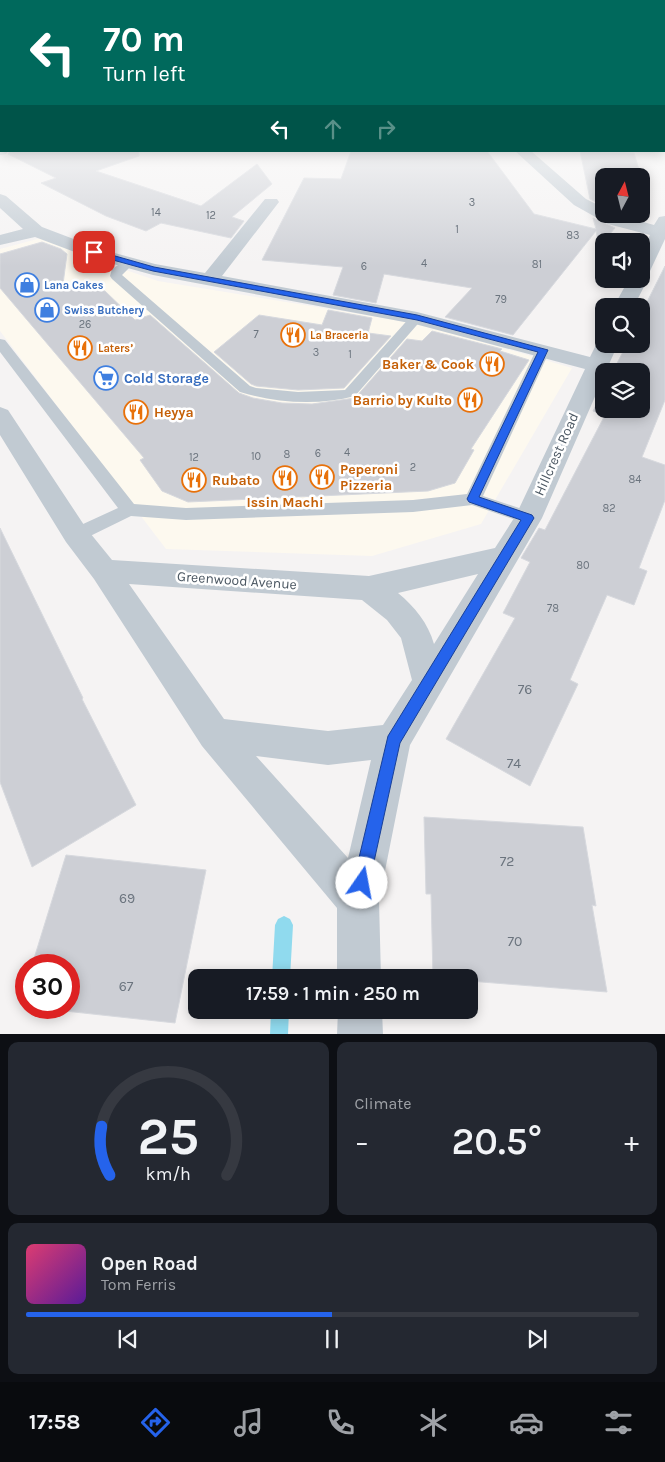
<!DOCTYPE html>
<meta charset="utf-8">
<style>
:root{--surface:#171b24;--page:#242831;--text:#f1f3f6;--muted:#9ea1a6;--line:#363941;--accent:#2563eb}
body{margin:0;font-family:Karla,sans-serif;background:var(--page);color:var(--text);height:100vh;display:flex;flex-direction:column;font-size:19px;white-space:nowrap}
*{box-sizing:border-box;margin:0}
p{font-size:16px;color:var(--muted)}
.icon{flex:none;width:28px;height:28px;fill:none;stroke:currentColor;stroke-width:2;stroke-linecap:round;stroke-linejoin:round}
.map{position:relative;height:1034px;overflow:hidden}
.drawer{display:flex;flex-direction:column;gap:8px;padding:8px;background:#0d0f14;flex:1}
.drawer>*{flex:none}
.hud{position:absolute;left:0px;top:0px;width:665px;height:152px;box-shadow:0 2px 12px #0003;background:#00695c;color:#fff;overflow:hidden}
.needle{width:32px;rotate:7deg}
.fabs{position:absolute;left:595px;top:168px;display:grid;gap:10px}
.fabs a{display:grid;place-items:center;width:55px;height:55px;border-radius:10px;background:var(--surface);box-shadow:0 2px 12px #0003;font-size:25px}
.speed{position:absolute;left:15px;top:954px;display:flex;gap:10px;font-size:25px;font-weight:700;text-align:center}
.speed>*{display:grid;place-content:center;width:65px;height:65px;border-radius:50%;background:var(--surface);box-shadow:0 2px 12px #0003;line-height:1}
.speed .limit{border:8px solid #d22;background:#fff;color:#111}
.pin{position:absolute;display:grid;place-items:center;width:42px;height:42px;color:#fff;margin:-21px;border-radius:10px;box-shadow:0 2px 8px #0006}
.me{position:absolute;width:55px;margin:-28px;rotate:12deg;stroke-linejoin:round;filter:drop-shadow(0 0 4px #0008)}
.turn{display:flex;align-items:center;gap:18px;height:105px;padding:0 20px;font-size:22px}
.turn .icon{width:65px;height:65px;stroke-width:2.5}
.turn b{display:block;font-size:35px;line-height:42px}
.lanes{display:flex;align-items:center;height:48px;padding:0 20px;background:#0003;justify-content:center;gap:25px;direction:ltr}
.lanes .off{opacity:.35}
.big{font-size:38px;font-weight:600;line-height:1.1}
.drawer .widget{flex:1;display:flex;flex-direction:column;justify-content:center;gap:8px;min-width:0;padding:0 18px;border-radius:10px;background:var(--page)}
.drawer .dial{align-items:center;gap:0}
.dial svg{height:130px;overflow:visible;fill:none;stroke:var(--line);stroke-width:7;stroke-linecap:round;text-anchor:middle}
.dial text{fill:var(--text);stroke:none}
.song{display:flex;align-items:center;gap:15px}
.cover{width:60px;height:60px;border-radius:8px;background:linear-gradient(135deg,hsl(340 70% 55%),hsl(270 70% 35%))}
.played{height:5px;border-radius:2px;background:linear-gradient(90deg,var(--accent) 50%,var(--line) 50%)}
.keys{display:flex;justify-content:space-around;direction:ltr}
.heat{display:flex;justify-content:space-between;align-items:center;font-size:28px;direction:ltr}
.drawer .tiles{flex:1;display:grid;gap:8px;grid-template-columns:1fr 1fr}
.widget:last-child{grid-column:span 2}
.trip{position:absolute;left:188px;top:969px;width:290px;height:50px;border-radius:10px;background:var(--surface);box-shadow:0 2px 12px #0003;font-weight:600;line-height:50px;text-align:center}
.menu{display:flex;height:80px;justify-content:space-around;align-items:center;background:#090b0e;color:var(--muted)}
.menu .icon{width:35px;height:35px}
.menu .selected{color:var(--accent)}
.menu b{font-size:22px;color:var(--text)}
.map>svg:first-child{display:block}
.commercial{fill:#fdf9ef}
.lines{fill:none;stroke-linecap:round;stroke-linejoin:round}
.stream{fill:#90daee;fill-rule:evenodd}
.building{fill:#cdcfd5;stroke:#d7d9de}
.lane{fill:#c1cad2;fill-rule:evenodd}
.street{fill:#c1cad2;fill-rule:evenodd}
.route{fill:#2563eb;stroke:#184099}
.labels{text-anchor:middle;stroke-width:5;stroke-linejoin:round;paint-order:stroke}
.number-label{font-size:11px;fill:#6b747e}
.far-shop-label{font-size:11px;font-weight:bold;fill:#366cbe;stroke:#fff;text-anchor:start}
.far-food-label{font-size:11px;font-weight:bold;fill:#c56008;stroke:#fff;text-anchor:start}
.food-label{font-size:14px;font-weight:bold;fill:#c56008;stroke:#fff;text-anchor:start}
.shop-label{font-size:14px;font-weight:bold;fill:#366cbe;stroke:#fff;text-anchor:start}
.street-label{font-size:14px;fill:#4a5661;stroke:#fff}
.near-number-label{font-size:14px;fill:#6b747e}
</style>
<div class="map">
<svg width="665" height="1035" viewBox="0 0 665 1035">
<rect width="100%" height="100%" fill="#f5f3f3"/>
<path class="commercial" d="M41 238 67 247 99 261 158 281 421 324 572 368 481 524 372 556 166 549 0 331V249Z"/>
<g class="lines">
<path class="stream" d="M284 916 290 919 293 925 290 978H272L275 925 278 919Z
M271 1010H289L288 1035H270Z"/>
</g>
<path class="building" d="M10 151H139V156L96 171 201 206 257 164 272 184 232 217 244 221 231 238 161 223 146 231 106 216 41 183 56 178 8 154Z
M351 151H487L534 214 596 229 593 218 615 228 599 247 596 231 513 335 445 317 472 288 384 274 376 303 333 295 343 267 262 260 304 178 341 179Z
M580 151 634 153 641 176H604V206L590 199Z
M42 242 61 249 67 254 63 284 105 291 135 320 150 315 239 393 253 398 282 403 312 404 355 398 407 339 422 341 432 331 502 349 500 351 529 360 471 449 474 450 455 483 428 491 188 502 162 491 140 460 144 458 0 288V254Z
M665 266V400L642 457 665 465V500L639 568 647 571 634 605 607 595 570 680 578 684 530 786 446 739 515 618 503 613 530 562 521 558 539 528 545 530 605 415 593 411 604 390V409H641V371H613L627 344H641V314Z
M328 310 372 318 368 333 391 336 344 388 298 390 256 386 251 384 214 352 259 315 322 325Z
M0 528 83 698 82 699 136 805 32 867 0 782Z
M424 817 583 827 596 906 592 905 607 992 469 981V978H433L431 894H426Z
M66 855 206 870 175 1023 37 1008H69V965H32Z"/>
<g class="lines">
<path class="lane" d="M129 258 135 262 122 275 250 386 256 388 298 392 345 390 412 315 417 314 423 318 355 396C318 406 276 403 240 392L112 279 110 276 112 269Z
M0 339 5 340 134 504 186 508 413 500 467 494 536 350 543 346 548 347 550 350 483 496 534 513 537 518 534 523 528 524 472 505 413 512 186 520 131 516 82 540 76 542 70 540 67 535 70 530 118 508 0 352Z"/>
<path class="street" d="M0 147 1 151H8L6 154 0 155Z
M515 151H531L586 199 604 208V214H615L654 225 659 217 665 216V239L650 271 645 276 648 279 634 306H614L629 279H641V252L650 235 608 224 574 205Z
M0 194 6 196 42 227 100 249 155 264 205 273 265 199H277L279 202 222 276 417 312 590 357 599 339 604 338V344H618L606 371H604V376L542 518 410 745 379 901 381 978H337V908L202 746 94 579 66 542 0 435V407L8 410 86 528 112 560 369 576 495 548 516 515 585 369 415 324 153 275 88 257 35 237 0 245V235L23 229 0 208ZM478 574 434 644C428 623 415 607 398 593ZM129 584 362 600 387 620 401 638 412 680 383 725 328 731 224 719ZM256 756 328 765 371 760 348 858Z
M338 1010H382L383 1035H337Z"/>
</g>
<linearGradient id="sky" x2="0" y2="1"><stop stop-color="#85c3ea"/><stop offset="0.46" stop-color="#fafafa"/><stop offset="1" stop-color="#fafafa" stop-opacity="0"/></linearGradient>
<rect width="665" height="267" fill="url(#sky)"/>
<path class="route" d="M94 250 154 267 417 315 548 350 479 497 532 515 534 518 400 743 368 889 362 892 356 889 353 883 388 736 521 520 469 502 467 499 538 352 417 320 153 271 91 254 90 252Z"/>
<defs>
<g id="shop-ring" transform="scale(1.25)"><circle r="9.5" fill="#fff" stroke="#3f7fe0" stroke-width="1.5"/><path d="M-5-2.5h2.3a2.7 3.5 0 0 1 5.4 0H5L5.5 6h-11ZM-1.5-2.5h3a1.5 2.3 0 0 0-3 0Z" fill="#3f7fe0"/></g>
<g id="restaurant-ring" transform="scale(1.25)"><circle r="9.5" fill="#fff" stroke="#e8710a" stroke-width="1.5"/><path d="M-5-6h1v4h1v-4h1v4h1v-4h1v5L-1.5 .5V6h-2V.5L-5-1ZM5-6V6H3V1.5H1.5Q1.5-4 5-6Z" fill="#e8710a"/></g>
<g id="supermarket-ring" transform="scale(1.25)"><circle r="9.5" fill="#fff" stroke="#3f7fe0" stroke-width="1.5"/><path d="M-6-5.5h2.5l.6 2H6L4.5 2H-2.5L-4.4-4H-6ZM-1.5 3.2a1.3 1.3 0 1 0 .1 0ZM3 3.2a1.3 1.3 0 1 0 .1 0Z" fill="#3f7fe0"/></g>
</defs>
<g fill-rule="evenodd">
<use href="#shop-ring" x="27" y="285"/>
<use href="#shop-ring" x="47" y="310"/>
<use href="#restaurant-ring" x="293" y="335"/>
<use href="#restaurant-ring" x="80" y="348"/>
<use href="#restaurant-ring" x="492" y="364"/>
<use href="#supermarket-ring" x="106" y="378"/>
<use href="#restaurant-ring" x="470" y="400"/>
<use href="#restaurant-ring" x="136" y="412"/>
<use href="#restaurant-ring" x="322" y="477"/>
<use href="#restaurant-ring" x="285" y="478"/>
<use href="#restaurant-ring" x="194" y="480"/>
</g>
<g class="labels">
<g class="number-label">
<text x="472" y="206">3</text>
<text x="156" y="216">14</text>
<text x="211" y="219">12</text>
<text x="457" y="233">1</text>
<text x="573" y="239">83</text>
<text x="424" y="267">4</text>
<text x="537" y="268">81</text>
<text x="364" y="270">6</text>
<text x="501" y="303">79</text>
<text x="85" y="328">26</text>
<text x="256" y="338">7</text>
<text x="316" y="356">3</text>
<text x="350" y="358">1</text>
<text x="347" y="456">4</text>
<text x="318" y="457">6</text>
<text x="287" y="458">8</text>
<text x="256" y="460">10</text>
<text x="194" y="461">12</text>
<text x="413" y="471">2</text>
<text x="635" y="483">84</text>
<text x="609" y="512">82</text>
<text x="583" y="569">80</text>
<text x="553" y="612">78</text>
</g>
<g class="far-shop-label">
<text x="44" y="289">Lana Cakes</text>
<text x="64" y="314">Swiss Butchery</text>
</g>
<g class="far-food-label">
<text x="310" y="339">La Braceria</text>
<text x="98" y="352">Laters’</text>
</g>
<g class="food-label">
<text x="474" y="369" text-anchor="end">Baker &amp; Cook</text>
<text x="452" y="405" text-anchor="end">Barrio by Kulto</text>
<text x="154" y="417">Heyya</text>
<text x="340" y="474">Peperoni<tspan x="340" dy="16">Pizzeria</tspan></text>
<text x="212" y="485">Rubato</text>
<text x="285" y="507" text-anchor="middle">Issin Machi</text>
</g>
<g class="shop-label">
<text x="124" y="383">Cold Storage</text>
</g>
<g class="street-label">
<text transform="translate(556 454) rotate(-66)" y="5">Hillcrest Road</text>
<text transform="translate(237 580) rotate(4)" y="5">Greenwood Avenue</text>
</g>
<g class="near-number-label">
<text x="525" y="694">76</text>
<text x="514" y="768">74</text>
<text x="507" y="866">72</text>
<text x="127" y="903">69</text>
<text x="515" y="946">70</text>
<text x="126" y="991">67</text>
</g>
</g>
</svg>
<div class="fabs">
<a><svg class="needle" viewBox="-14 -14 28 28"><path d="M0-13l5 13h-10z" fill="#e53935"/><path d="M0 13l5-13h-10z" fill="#9ea1a6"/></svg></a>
<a><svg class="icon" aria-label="sound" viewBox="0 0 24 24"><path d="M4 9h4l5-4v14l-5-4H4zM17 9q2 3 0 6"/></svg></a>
<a><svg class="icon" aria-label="search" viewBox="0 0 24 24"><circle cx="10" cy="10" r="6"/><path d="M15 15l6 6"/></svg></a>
<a><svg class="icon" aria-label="layers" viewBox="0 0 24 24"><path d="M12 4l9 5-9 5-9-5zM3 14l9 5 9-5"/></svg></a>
</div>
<div class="speed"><div class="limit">30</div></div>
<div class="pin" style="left:94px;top:252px;background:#d93025"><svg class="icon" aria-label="arrive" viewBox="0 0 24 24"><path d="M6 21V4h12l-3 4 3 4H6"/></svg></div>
<svg class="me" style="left:362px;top:883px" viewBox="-20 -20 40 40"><circle r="19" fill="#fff"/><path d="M0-13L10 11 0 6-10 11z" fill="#2563eb"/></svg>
<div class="trip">17:59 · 1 min · 250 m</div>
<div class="hud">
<div class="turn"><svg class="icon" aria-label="left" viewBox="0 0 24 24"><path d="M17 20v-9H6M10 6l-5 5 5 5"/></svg><div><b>70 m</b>Turn left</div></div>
<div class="lanes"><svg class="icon" aria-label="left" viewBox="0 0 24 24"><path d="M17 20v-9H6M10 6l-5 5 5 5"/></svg><svg class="icon off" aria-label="ahead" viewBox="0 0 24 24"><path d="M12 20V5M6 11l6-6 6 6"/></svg><svg class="icon off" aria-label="right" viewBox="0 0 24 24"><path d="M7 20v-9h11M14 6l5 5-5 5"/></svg></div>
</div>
</div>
<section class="drawer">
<div class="tiles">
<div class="widget dial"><svg viewBox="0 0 100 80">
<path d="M14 69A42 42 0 1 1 86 69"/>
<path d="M14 69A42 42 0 0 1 9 39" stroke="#2563eb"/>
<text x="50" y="56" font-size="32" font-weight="700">25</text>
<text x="50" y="72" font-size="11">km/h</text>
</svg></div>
<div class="widget"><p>Climate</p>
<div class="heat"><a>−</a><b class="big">20.5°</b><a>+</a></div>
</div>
<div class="widget">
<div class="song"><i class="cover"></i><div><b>Open Road</b><p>Tom Ferris</p></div></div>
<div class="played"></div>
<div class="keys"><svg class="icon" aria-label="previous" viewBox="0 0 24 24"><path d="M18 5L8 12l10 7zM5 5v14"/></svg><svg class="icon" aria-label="pause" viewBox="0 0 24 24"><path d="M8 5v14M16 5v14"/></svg><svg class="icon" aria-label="next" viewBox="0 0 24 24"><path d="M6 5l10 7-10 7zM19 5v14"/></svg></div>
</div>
</div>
</section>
<nav class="menu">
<b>17:58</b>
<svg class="icon selected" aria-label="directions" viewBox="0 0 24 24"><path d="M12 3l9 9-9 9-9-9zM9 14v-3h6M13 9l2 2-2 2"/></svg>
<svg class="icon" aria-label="music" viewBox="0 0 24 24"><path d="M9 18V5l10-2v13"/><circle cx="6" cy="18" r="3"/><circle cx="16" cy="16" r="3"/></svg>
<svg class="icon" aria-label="phone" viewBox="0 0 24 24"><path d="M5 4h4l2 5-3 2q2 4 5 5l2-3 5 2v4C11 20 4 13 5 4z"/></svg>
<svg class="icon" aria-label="climate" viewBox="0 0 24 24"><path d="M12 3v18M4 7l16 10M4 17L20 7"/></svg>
<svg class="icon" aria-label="car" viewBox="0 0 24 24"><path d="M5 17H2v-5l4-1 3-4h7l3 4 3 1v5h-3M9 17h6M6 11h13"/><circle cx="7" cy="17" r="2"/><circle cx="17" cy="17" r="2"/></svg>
<svg class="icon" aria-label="filters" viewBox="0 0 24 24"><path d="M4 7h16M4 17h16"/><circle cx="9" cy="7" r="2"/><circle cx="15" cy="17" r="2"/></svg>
</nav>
